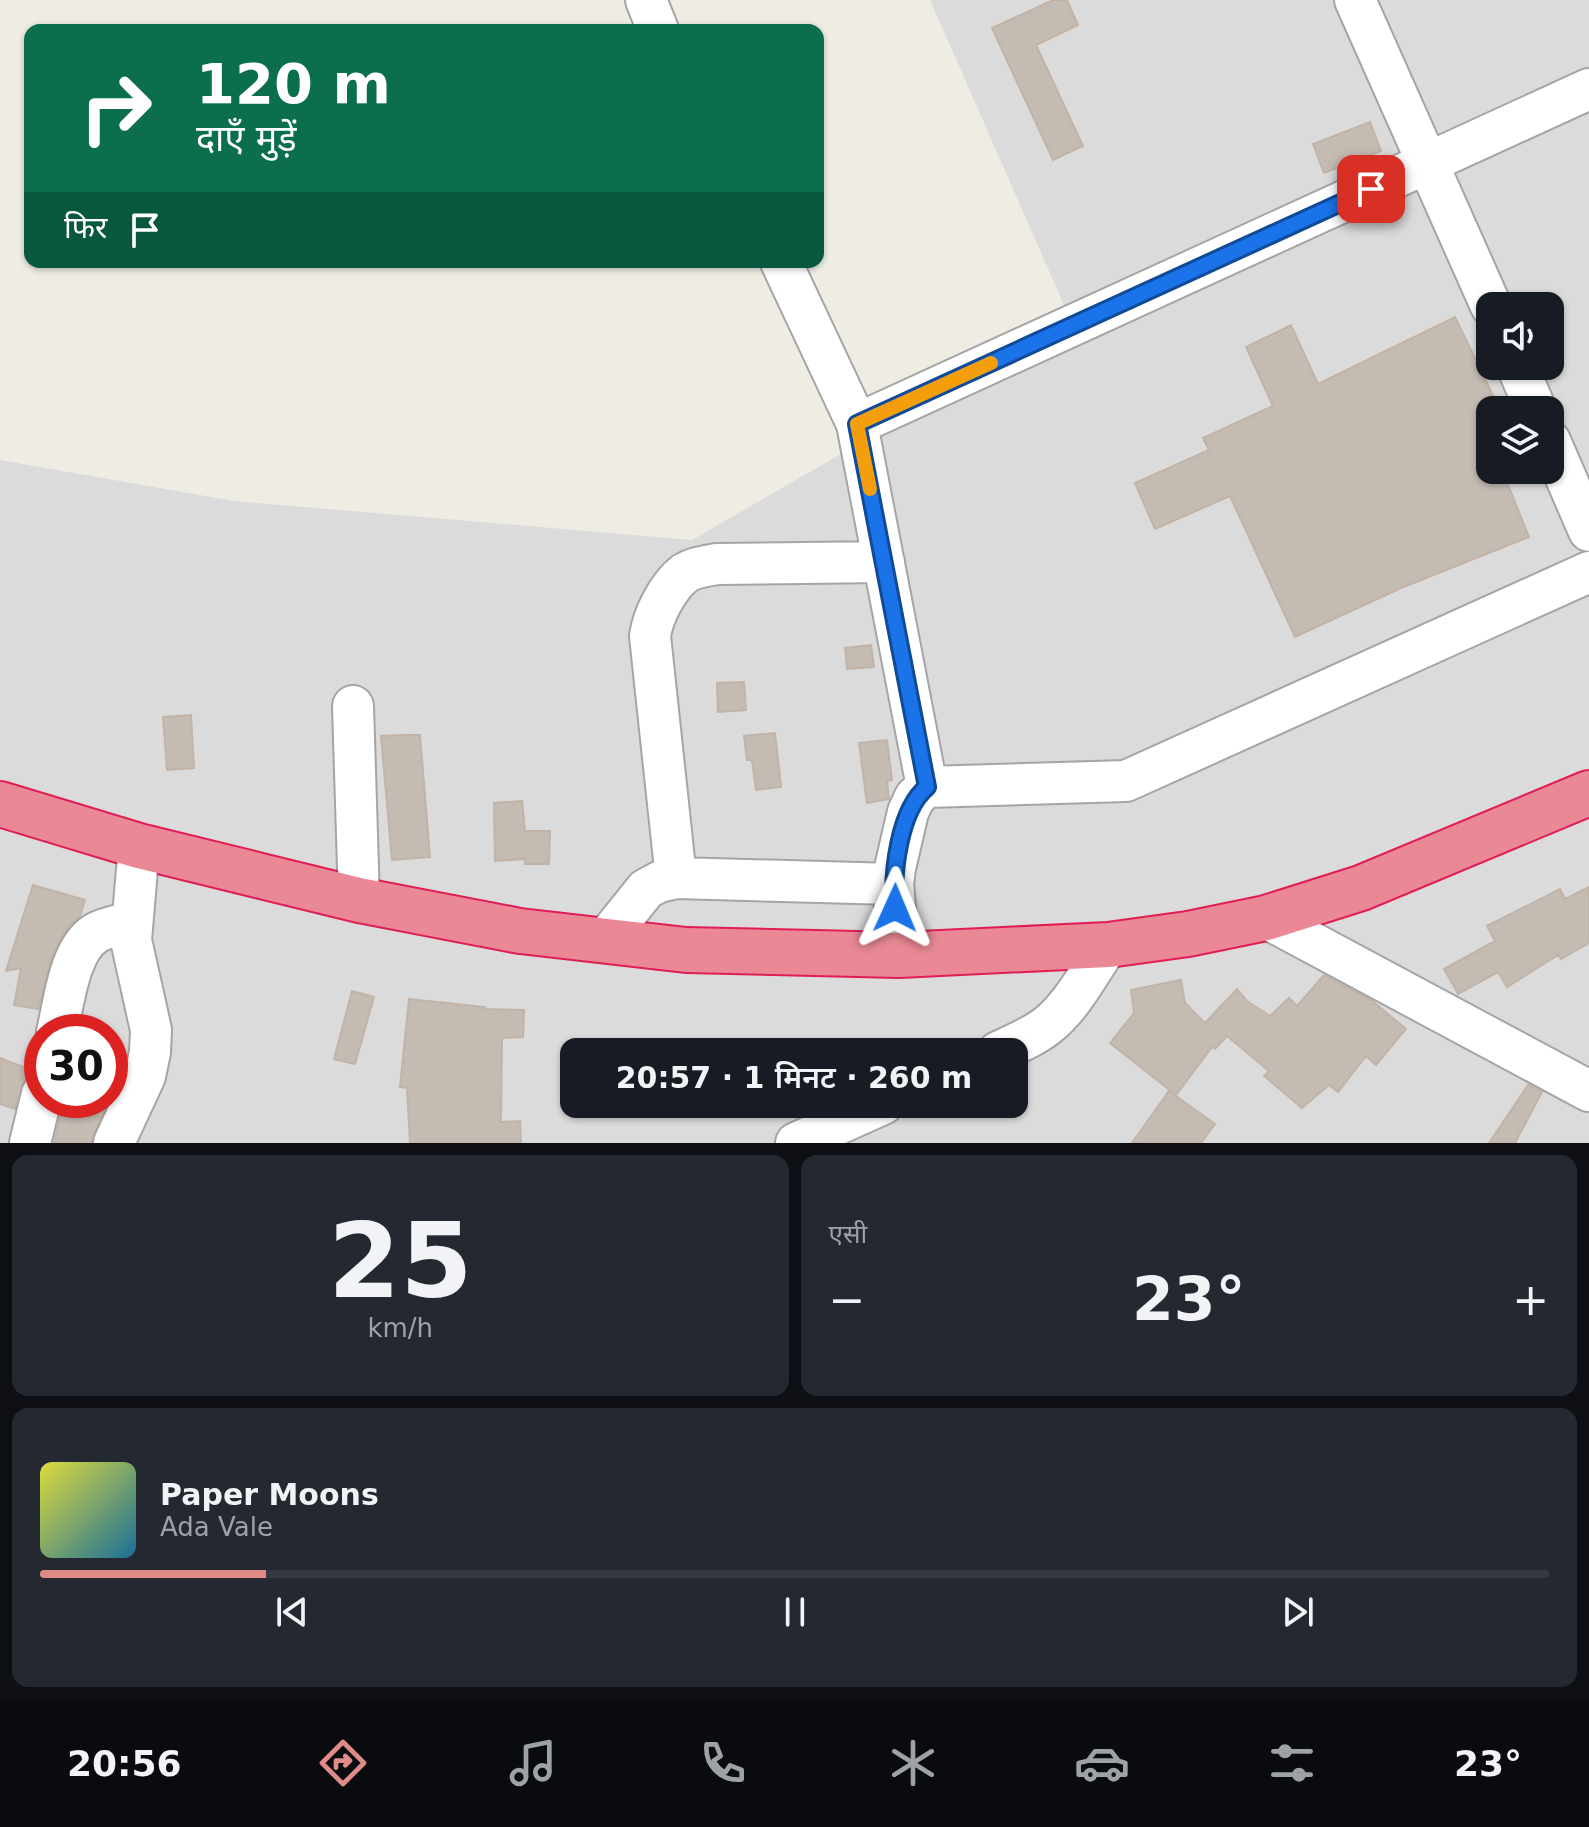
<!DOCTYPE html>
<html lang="hi">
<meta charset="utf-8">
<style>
:root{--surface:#171b24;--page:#242831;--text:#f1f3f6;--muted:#9ea1a6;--line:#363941;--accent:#e08b87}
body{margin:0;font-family:"DejaVu Sans","Noto Sans Devanagari",sans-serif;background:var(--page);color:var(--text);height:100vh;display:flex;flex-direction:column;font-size:30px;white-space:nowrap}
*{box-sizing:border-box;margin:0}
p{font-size:26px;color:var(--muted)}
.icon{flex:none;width:44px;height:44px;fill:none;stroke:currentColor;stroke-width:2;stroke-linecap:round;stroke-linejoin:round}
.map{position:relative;height:1143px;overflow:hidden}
.details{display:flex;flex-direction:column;gap:12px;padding:12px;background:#0d0f14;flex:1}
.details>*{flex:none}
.top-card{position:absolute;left:24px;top:24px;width:800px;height:244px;border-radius:16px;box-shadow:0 2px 6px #0004;background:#0b6e4f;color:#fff;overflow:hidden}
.tools{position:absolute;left:1476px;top:292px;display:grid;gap:16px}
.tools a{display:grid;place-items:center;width:88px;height:88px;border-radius:16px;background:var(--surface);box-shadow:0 2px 6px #0004;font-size:40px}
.speed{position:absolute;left:24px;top:1014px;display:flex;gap:16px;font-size:40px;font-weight:700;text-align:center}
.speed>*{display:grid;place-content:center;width:104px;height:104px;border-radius:50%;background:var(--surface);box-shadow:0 2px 6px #0004;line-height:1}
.speed .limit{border:12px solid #d22;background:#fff;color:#111}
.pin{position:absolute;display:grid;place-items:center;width:68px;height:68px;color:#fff;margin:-34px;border-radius:16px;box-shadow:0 4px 12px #0006}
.me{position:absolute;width:88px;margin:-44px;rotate:1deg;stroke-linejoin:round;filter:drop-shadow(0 0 6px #0008)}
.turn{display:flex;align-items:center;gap:28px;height:168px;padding:0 40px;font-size:36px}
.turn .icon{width:104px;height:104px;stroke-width:2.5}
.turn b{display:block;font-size:56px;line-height:68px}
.then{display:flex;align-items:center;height:76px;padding:0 40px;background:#0003;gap:16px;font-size:30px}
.big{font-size:60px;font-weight:600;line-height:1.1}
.details .tile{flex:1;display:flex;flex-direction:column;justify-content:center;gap:12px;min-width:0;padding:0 28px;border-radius:16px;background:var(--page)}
.details .dial{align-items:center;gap:0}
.dial b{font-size:104px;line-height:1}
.song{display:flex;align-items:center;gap:24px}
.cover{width:96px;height:96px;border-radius:12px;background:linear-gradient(135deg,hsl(60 70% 55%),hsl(200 70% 35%))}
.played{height:8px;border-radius:4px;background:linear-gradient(90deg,var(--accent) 15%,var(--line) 15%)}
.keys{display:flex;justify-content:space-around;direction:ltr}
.heat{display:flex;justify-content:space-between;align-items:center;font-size:44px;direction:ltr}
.details .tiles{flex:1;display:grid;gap:12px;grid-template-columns:1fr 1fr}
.tile:last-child{grid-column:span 2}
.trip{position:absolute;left:560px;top:1038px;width:468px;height:80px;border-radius:16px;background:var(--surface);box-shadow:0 2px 6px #0004;font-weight:600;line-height:80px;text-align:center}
.tab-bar{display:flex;height:128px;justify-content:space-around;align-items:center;background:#090b0e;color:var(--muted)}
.tab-bar .icon{width:56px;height:56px}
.tab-bar .active{color:var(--accent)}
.tab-bar b{font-size:36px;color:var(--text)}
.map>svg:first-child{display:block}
.residential{fill:#dcdbdb;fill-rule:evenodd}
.building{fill:#c4bcb3;stroke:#c2b3a6;stroke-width:2}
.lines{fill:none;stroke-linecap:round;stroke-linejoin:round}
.minor-casing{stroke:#a5a5a5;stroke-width:44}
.highway-casing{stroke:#e01e56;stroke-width:48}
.minor{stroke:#fff;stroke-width:40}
.highway{stroke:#ea8995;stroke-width:44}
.route-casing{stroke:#114b97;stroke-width:20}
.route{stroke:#1a73e8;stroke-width:14}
.slow{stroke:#f59e0b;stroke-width:14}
</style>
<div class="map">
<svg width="1589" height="1143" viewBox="0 0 1589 1143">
<rect width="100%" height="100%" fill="#efece4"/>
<path class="residential" d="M930 0H1589V1143H0V460L234 501 692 540 1071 321ZM1490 306H1550V366H1490ZM1490 410H1550V470H1490ZM42 1032H110V1100H42ZM574 1052H1014V1104H574Z"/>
<path class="building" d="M1053 0H1067L1078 25 1036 45 1083 146 1053 160 992 28Z
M1370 122 1381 151 1324 173 1313 144Z
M1455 317 1500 410H1490V470H1502L1529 537 1401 588 1295 637 1230 496 1155 529 1135 483 1209 450 1203 438 1273 406 1246 347 1291 325 1318 384Z
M871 645 874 667 847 669 845 648Z
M744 682 746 710 718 712 717 683Z
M191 715 194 768 167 770 163 717Z
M775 733 781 787 756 790 752 760H747L744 736Z
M405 735H420L430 857 392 860 381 736Z
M887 740 892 780 887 781 889 799 867 803 859 743Z
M522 801 525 831H550L549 864H525V859L495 861 494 803Z
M33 885 85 900 80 916 68 927 53 954 38 1009 14 1005 21 968 6 971Z
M1589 887V943L1561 959 1558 955 1507 987 1498 972 1458 994 1444 969 1495 941 1487 926 1560 889 1565 899Z
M1324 975 1371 1000 1406 1029 1376 1065 1366 1056 1338 1092 1329 1085 1302 1108 1264 1076 1269 1071 1227 1036 1215 1049 1212 1047 1176 1095 1110 1043 1134 1013 1131 990 1181 980 1185 1003 1205 1023 1237 989 1247 1001 1270 1016 1289 998 1297 1006Z
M352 991 374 997 355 1064 334 1059Z
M409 999 485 1007 484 1009 524 1010 523 1037 502 1038 501 1122 520 1121 521 1143H410L407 1088 400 1087Z
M0 1058 36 1072 25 1079 15 1109 0 1104Z
M1528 1085 1542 1092 1515 1143H1489Z
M1169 1091 1215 1124 1201 1143H1132Z
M64 1100H87L106 1106 91 1143H54Z"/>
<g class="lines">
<g class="minor-casing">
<path id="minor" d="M646 0 658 30
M1355 0 1491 306
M781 262 857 424 927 787
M1517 366 1536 410
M857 424 1589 89
M1550 441 1589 531
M353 706 359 900
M676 878 650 636C653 615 668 586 685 573 695 567 706 566 717 564L884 562
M1266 918 1589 1091
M605 940 646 889 659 882 676 878 893 884
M899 955 893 884 895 868 908 812 915 797 927 787 1126 781 1589 572
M57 1032C64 1003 69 949 96 933 106 927 121 925 132 922
M998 1052C1015 1044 1033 1037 1048 1025 1073 1005 1090 971 1108 945
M30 1143 42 1094
M114 1143 145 1076 150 1052 151 1030 131 940 139 846
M796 1143 883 1104"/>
</g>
<g class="highway-casing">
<path id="highway" d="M0 804 139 846 261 876 359 900 520 931 686 950 899 955 1108 945 1188 934 1266 918 1361 888 1589 793"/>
</g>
<use href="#minor" class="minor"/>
<use href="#highway" class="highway"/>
</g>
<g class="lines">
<g class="route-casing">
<path id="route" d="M895 908C892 873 899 810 927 787L857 424 1371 189"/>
</g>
<use href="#route" class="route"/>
<path class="slow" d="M870 489 857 424 991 363"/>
</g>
</svg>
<div class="tools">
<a><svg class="icon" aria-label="sound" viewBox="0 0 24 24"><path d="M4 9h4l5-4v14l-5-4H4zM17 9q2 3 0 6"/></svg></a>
<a><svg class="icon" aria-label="layers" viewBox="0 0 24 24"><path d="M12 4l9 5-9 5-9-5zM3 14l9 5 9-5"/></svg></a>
</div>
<div class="speed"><div class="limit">30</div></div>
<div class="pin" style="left:1371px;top:189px;background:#d93025"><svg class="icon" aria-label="arrive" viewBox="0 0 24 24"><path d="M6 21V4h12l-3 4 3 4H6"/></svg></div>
<svg class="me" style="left:895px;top:908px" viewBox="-20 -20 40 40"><path d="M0-17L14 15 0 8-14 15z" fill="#1a73e8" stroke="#fff" stroke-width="4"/></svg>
<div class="trip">20:57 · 1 मिनट · 260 m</div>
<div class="top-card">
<div class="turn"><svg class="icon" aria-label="right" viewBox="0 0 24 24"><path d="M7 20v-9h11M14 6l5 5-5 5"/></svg><div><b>120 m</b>दाएँ मुड़ें</div></div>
<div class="then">फिर<svg class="icon" aria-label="arrive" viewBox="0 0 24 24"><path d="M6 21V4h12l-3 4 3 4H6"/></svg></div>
</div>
</div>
<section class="details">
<div class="tiles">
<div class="tile dial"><b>25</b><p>km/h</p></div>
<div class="tile"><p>एसी</p>
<div class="heat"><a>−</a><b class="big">23°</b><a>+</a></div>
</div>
<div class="tile">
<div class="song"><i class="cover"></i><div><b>Paper Moons</b><p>Ada Vale</p></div></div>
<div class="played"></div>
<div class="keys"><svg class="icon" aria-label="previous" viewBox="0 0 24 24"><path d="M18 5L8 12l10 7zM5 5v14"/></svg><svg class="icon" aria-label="pause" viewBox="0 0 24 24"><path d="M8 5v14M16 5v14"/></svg><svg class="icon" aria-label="next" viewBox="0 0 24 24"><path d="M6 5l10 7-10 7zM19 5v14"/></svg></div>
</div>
</div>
</section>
<nav class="tab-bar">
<b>20:56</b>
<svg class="icon active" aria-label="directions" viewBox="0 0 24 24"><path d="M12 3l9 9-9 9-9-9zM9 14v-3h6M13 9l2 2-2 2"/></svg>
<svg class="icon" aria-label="music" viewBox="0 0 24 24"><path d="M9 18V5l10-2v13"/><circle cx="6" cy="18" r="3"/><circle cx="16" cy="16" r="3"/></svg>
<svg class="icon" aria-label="phone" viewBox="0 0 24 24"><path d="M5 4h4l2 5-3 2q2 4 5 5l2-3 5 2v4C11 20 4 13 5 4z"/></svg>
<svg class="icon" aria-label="climate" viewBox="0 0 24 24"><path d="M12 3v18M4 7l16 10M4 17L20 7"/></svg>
<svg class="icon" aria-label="car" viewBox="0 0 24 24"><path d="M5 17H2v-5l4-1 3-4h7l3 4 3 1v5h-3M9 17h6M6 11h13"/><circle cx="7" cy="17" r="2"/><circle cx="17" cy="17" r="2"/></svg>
<svg class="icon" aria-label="filters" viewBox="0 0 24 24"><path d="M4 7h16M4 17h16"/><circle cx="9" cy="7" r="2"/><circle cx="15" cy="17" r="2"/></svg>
<b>23°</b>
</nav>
